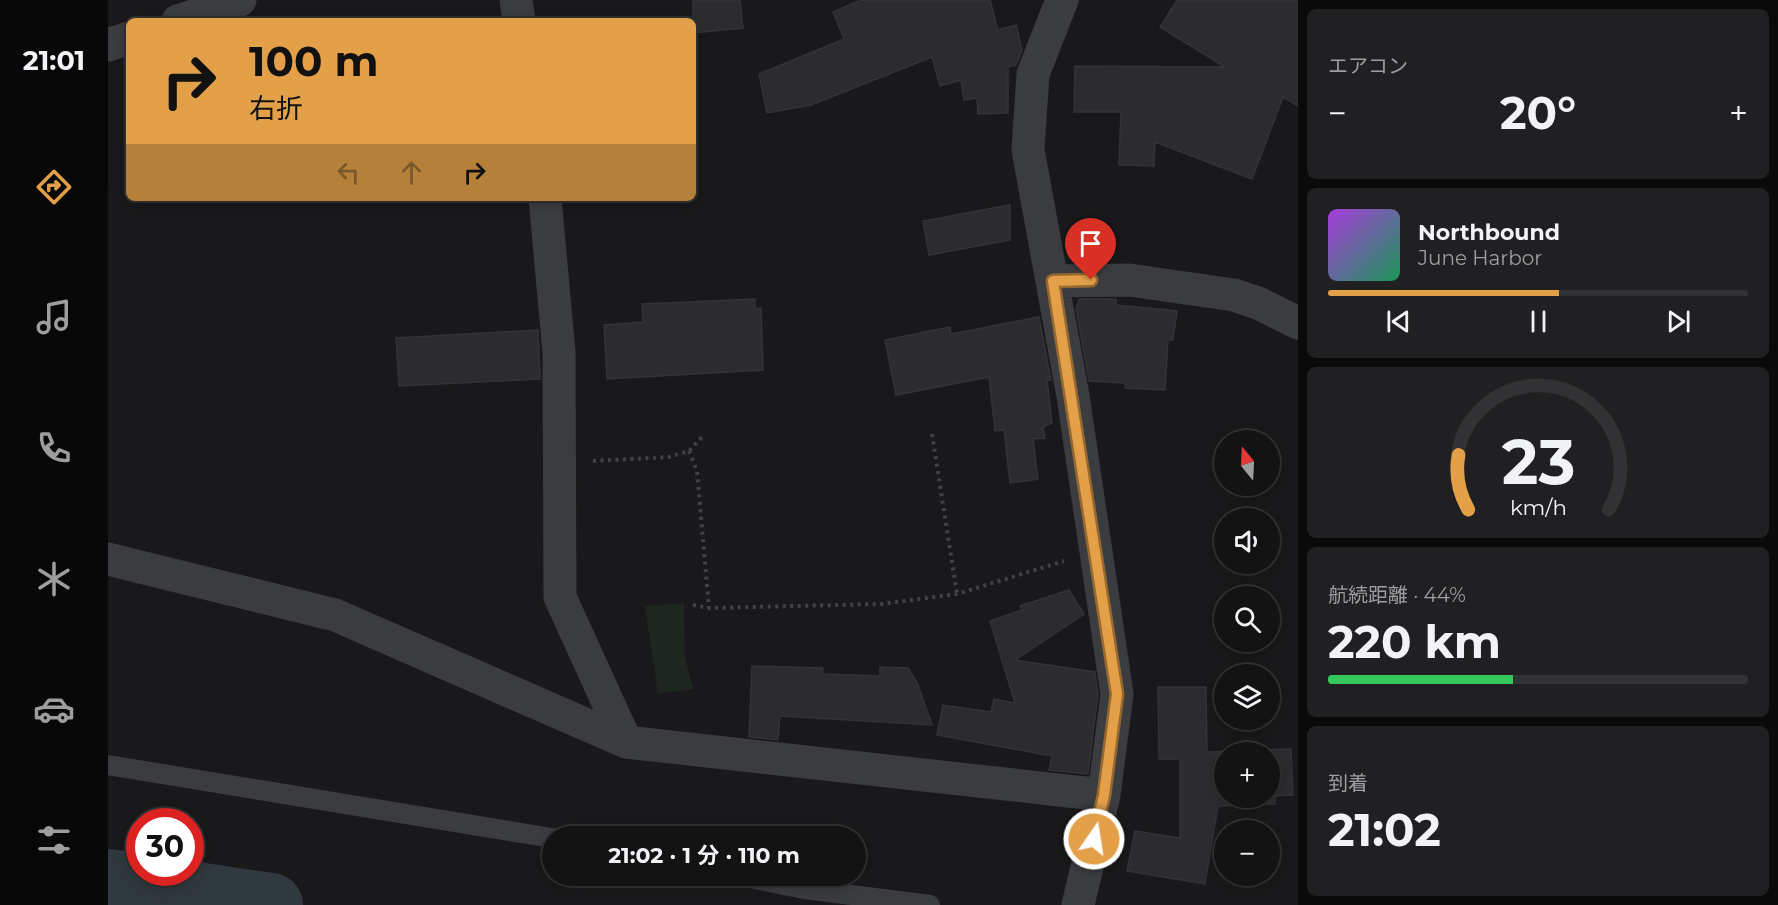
<!DOCTYPE html>
<html lang="ja">
<meta charset="utf-8">
<style>
:root{--surface:#131314;--page:#202022;--text:#f1f3f6;--muted:#9d9ea0;--line:#323234;--accent:#e3a049}
body{margin:0;font-family:Montserrat,"Noto Sans JP",sans-serif;background:var(--page);color:var(--text);height:100vh;display:flex;flex-direction:column;font-size:22px;white-space:nowrap}
*{box-sizing:border-box;margin:0}
p{font-size:20px;color:var(--muted)}
.icon{flex:none;width:33px;height:33px;fill:none;stroke:currentColor;stroke-width:2;stroke-linecap:round;stroke-linejoin:round}
.map{position:relative;flex:1;overflow:hidden}
.details{display:flex;flex-direction:column;gap:9px;padding:9px;background:#0a0a0b;width:480px}
.details>*{flex:none}
.guide{position:absolute;left:18px;top:18px;width:570px;height:183px;border-radius:9px;box-shadow:0 3px 15px #0003,0 0 0 2px var(--line);background:#e3a049;color:#111;overflow:hidden}
.needle{width:39px;rotate:342deg}
.buttons{position:absolute;left:1106px;top:430px;display:grid;gap:12px}
.buttons a{display:grid;place-items:center;width:66px;height:66px;border-radius:50%;background:var(--surface);box-shadow:0 3px 15px #0003,0 0 0 2px var(--line);font-size:30px}
.speed{position:absolute;left:18px;top:808px;display:flex;gap:12px;font-size:30px;font-weight:700;text-align:center}
.speed>*{display:grid;place-content:center;width:78px;height:78px;border-radius:50%;background:var(--surface);box-shadow:0 3px 15px #0003,0 0 0 2px var(--line);line-height:1}
.speed .limit{border:9px solid #d22;background:#fff;color:#111}
.pin{position:absolute;display:grid;place-items:center;width:51px;height:51px;color:#fff;margin:-62px -26px;border-radius:50% 50% 50% 0;rotate:-45deg;box-shadow:0 0 6px #0007}
.pin .icon{rotate:45deg}
.me{position:absolute;width:66px;margin:-33px;rotate:13deg;stroke-linejoin:round;filter:drop-shadow(0 0 4px #0008)}
.turn{display:flex;align-items:center;gap:21px;height:126px;padding:0 24px;font-size:27px}
.turn .icon{width:78px;height:78px;stroke-width:2.5}
.turn b{display:block;font-size:42px;line-height:51px}
.lanes{display:flex;align-items:center;height:57px;padding:0 24px;background:#0003;justify-content:center;gap:30px;direction:ltr}
.lanes .off{opacity:.35}
.big{font-size:45px;font-weight:700;line-height:1.1}
.details .widget{flex:1;display:flex;flex-direction:column;justify-content:center;gap:9px;min-width:0;padding:0 21px;border-radius:9px;background:var(--page)}
.details .dial{align-items:center;gap:0}
.dial svg{height:156px;overflow:visible;fill:none;stroke:var(--line);stroke-width:7;stroke-linecap:round;text-anchor:middle}
.dial text{fill:var(--text);stroke:none}
.song{display:flex;align-items:center;gap:18px}
.cover{width:72px;height:72px;border-radius:9px;background:linear-gradient(135deg,hsl(280 70% 55%),hsl(150 70% 35%))}
.played{height:6px;border-radius:3px;background:linear-gradient(90deg,var(--accent) 55%,var(--line) 55%)}
.keys{display:flex;justify-content:space-around;direction:ltr}
.heat{display:flex;justify-content:space-between;align-items:center;font-size:33px;direction:ltr}
.charge{height:9px;border-radius:4px;background:linear-gradient(90deg,#34c759 44%,var(--line) 0)}
.trip{position:absolute;left:434px;top:826px;width:324px;height:60px;border-radius:30px;background:var(--surface);box-shadow:0 3px 15px #0003,0 0 0 2px var(--line);font-weight:700;line-height:60px;text-align:center}
main{display:flex;flex:1;min-height:0}
.menu{display:flex;flex-direction:column;width:108px;justify-content:space-around;align-items:center;background:#080808;color:var(--muted)}
.menu .icon{width:42px;height:42px}
.menu .current{color:var(--accent)}
.menu b{font-size:27px;color:var(--text)}
.map>svg:first-child{display:block}
.green{fill:#1f2620}
.lines{fill:none;stroke-linecap:round;stroke-linejoin:round}
.river{stroke:#30393e;stroke-width:64}
.building{fill:#2c2c2f;stroke:#333337;stroke-width:1.5;fill-rule:evenodd}
.path{stroke:#404346;stroke-width:4;stroke-dasharray:3 4.5;stroke-linecap:butt}
.lane{stroke:#3a3c40;stroke-width:20}
.street{stroke:#3a3c40;stroke-width:33}
.route-casing{stroke:#94682f;stroke-width:15}
.route{stroke:#e3a049;stroke-width:10}
</style>
<main>
<nav class="menu">
<b>21:01</b>
<svg class="icon current" aria-label="directions" viewBox="0 0 24 24"><path d="M12 3l9 9-9 9-9-9zM9 14v-3h6M13 9l2 2-2 2"/></svg>
<svg class="icon" aria-label="music" viewBox="0 0 24 24"><path d="M9 18V5l10-2v13"/><circle cx="6" cy="18" r="3"/><circle cx="16" cy="16" r="3"/></svg>
<svg class="icon" aria-label="phone" viewBox="0 0 24 24"><path d="M5 4h4l2 5-3 2q2 4 5 5l2-3 5 2v4C11 20 4 13 5 4z"/></svg>
<svg class="icon" aria-label="climate" viewBox="0 0 24 24"><path d="M12 3v18M4 7l16 10M4 17L20 7"/></svg>
<svg class="icon" aria-label="car" viewBox="0 0 24 24"><path d="M5 17H2v-5l4-1 3-4h7l3 4 3 1v5h-3M9 17h6M6 11h13"/><circle cx="7" cy="17" r="2"/><circle cx="17" cy="17" r="2"/></svg>
<svg class="icon" aria-label="filters" viewBox="0 0 24 24"><path d="M4 7h16M4 17h16"/><circle cx="9" cy="7" r="2"/><circle cx="15" cy="17" r="2"/></svg>
</nav>
<div class="map">
<svg width="1190" height="905" viewBox="0 0 1190 905">
<rect width="100%" height="100%" fill="#19191b"/>
<path class="green" d="M576 603 577 657 585 689 550 694 537 606Z"/>
<g class="lines">
<path class="river" d="M0 881 163 905"/>
</g>
<path class="building" d="M585 0H632L635 28 585 33Z
M753 0H882L890 30 908 25 914 50 908 65 900 67V113L870 114 869 98 856 100 853 80 832 86 824 57 703 105 659 113 651 74 736 39 725 12Z
M1069 0H1190V106L1175 97 1144 179 1047 142 1046 166 1011 165 1013 112H966L967 66 1117 67 1052 27Z
M902 205V240L821 255 815 221Z
M647 299V309L653 308 655 370 499 379 496 325 535 322 534 304Z
M971 299H1008V305L1069 311 1065 340H1060L1057 390 1017 388 1018 383 981 381 968 309Z
M931 317 943 380H939L944 423 935 427 937 438 925 439 930 479 902 483 896 430 887 431 881 377 788 395 777 340 842 327 843 334Z
M430 330 432 379 291 386 288 338Z
M961 590 976 614 907 660 987 672 990 694 980 774 941 770 944 756 829 735 835 705 883 712 886 699 907 703 882 621 914 610 912 606Z
M644 666 715 668 714 674 772 676V667L800 668 809 682 824 725 672 716 670 740 641 737Z
M1050 687H1098L1099 752 1183 749 1185 795 1167 796V804L1110 806 1097 884 1019 871 1027 831 1072 838V759H1051ZM1116 753H1161V798H1116Z"/>
<g class="lines">
<path class="path" d="M824 434 849 594
M581 451 589 471 601 608
M485 461 561 457 581 451 594 437
M585 605 601 608 774 604 849 594 956 561"/>
<path class="lane" d="M0 765 444 838
M632 876 696 889 822 905"/>
<path class="street" d="M408 0 411 21
M954 0 925 74 920 150 965 396 1009 694 996 795 970 905
M70 21 132 0
M0 45 21 38
M437 198 451 352 452 597 518 742 996 795
M945 281 1021 280 1126 295 1150 303 1190 323
M0 559 227 615 518 742"/>
</g>
<g class="lines">
<g class="route-casing">
<path id="route" d="M983 280 945 281 1009 694 996 795 986 839"/>
</g>
<use href="#route" class="route"/>
</g>
</svg>
<div class="buttons">
<a><svg class="needle" viewBox="-14 -14 28 28"><path d="M0-13l5 13h-10z" fill="#e53935"/><path d="M0 13l5-13h-10z" fill="#9d9ea0"/></svg></a>
<a><svg class="icon" aria-label="sound" viewBox="0 0 24 24"><path d="M4 9h4l5-4v14l-5-4H4zM17 9q2 3 0 6"/></svg></a>
<a><svg class="icon" aria-label="search" viewBox="0 0 24 24"><circle cx="10" cy="10" r="6"/><path d="M15 15l6 6"/></svg></a>
<a><svg class="icon" aria-label="layers" viewBox="0 0 24 24"><path d="M12 4l9 5-9 5-9-5zM3 14l9 5 9-5"/></svg></a>
<a>+</a>
<a>−</a>
</div>
<div class="speed"><div class="limit">30</div></div>
<div class="pin" style="left:983px;top:280px;background:#d93025"><svg class="icon" aria-label="arrive" viewBox="0 0 24 24"><path d="M6 21V4h12l-3 4 3 4H6"/></svg></div>
<svg class="me" style="left:986px;top:839px" viewBox="-20 -20 40 40"><circle r="17" fill="#e3a049" stroke="#fff" stroke-width="3"/><path d="M0-11L8 9 0 5-8 9z" fill="#fff"/></svg>
<div class="trip">21:02 · 1 分 · 110 m</div>
<div class="guide">
<div class="turn"><svg class="icon" aria-label="right" viewBox="0 0 24 24"><path d="M7 20v-9h11M14 6l5 5-5 5"/></svg><div><b>100 m</b>右折</div></div>
<div class="lanes"><svg class="icon off" aria-label="left" viewBox="0 0 24 24"><path d="M17 20v-9H6M10 6l-5 5 5 5"/></svg><svg class="icon off" aria-label="ahead" viewBox="0 0 24 24"><path d="M12 20V5M6 11l6-6 6 6"/></svg><svg class="icon" aria-label="right" viewBox="0 0 24 24"><path d="M7 20v-9h11M14 6l5 5-5 5"/></svg></div>
</div>
</div>
<section class="details">
<div class="widget"><p>エアコン</p>
<div class="heat"><a>−</a><b class="big">20°</b><a>+</a></div>
</div>
<div class="widget">
<div class="song"><i class="cover"></i><div><b>Northbound</b><p>June Harbor</p></div></div>
<div class="played"></div>
<div class="keys"><svg class="icon" aria-label="previous" viewBox="0 0 24 24"><path d="M18 5L8 12l10 7zM5 5v14"/></svg><svg class="icon" aria-label="pause" viewBox="0 0 24 24"><path d="M8 5v14M16 5v14"/></svg><svg class="icon" aria-label="next" viewBox="0 0 24 24"><path d="M6 5l10 7-10 7zM19 5v14"/></svg></div>
</div>
<div class="widget dial"><svg viewBox="0 0 100 80">
<path d="M14 69A42 42 0 1 1 86 69"/>
<path d="M14 69A42 42 0 0 1 9 41" stroke="#e3a049"/>
<text x="50" y="56" font-size="32" font-weight="700">23</text>
<text x="50" y="72" font-size="11">km/h</text>
</svg></div>
<div class="widget"><p>航続距離 · 44%</p><b class="big">220 km</b><div class="charge"></div></div>
<div class="widget"><p>到着</p><b class="big">21:02</b></div>
</section>
</main>
